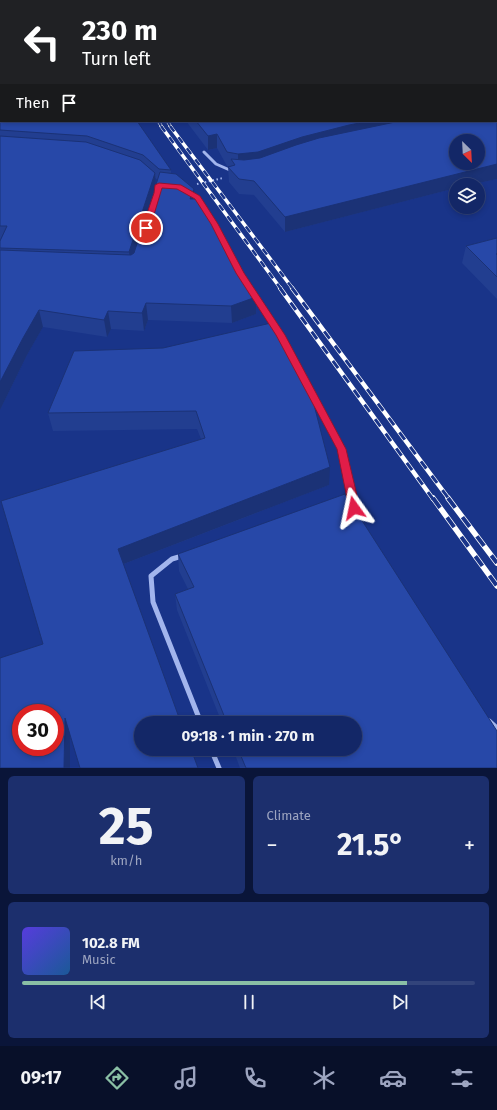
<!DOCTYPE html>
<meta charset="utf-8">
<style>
:root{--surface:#132767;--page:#1c2f6d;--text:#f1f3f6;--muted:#9da5c0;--line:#32447b;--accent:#8abfa5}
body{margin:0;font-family:"Fira Sans",sans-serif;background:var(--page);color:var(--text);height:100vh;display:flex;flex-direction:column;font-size:15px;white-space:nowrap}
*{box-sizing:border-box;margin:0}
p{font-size:13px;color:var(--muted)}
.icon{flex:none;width:22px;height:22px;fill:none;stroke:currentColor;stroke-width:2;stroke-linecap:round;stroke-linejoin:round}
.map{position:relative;height:768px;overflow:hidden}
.panel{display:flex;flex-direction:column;gap:8px;padding:8px;background:#0a1539;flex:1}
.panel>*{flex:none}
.top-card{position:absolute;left:0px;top:0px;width:497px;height:122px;box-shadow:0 2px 6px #0003,0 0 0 1px var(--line);background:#202124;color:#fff;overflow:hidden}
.needle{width:26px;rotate:156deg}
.fabs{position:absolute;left:449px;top:134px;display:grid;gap:8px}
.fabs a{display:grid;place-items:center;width:36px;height:36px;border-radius:50%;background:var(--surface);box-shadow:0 2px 6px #0003,0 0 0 1px var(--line);font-size:20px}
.speed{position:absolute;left:12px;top:704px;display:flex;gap:8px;font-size:20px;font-weight:700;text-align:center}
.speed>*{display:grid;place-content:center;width:52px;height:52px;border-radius:50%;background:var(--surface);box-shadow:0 2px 6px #0003,0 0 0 1px var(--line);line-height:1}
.speed .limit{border:6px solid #d22;background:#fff;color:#111}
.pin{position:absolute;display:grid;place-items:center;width:34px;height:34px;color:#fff;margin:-17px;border:2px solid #fff;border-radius:50%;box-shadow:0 1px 4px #0007}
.me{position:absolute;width:44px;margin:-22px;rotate:348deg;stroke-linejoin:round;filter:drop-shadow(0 0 3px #0008)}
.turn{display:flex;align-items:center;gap:14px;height:84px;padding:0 16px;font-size:18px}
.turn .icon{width:52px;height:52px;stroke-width:2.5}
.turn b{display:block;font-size:28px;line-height:34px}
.then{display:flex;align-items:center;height:38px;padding:0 16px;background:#0003;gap:8px;font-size:15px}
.big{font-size:30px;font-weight:700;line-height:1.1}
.panel .card{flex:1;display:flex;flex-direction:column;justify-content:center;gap:6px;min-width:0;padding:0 14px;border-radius:6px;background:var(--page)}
.panel .dial{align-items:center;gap:0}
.dial b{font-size:52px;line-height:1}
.song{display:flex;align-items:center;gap:12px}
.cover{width:48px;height:48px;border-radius:6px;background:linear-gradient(135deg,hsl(250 70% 55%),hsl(210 70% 35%))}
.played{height:4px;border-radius:2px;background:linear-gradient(90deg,var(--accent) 85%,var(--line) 85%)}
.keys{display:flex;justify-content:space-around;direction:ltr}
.heat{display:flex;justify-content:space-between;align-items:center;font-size:22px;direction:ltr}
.panel .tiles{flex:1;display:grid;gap:8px;grid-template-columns:1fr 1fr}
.card:last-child{grid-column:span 2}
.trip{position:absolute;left:134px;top:716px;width:228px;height:40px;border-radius:20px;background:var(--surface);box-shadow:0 2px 6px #0003,0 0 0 1px var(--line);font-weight:700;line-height:40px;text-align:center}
.tabs{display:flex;height:64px;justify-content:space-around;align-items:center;background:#081029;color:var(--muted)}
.tabs .icon{width:28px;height:28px}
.tabs .on{color:var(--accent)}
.tabs b{font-size:18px;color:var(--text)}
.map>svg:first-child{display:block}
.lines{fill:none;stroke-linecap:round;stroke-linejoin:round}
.path{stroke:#a2b5ed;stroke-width:2;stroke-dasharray:1.5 2.5;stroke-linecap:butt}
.street-far3{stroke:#a2b5ed;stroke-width:2.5}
.street-far2{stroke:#a2b5ed;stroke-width:3}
.street-far1{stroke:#a2b5ed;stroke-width:4}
.street{stroke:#a2b5ed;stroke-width:5}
.rail-far3-casing{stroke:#fff;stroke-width:3}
.rail-far2-casing{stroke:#fff;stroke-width:3.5}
.rail-far1-casing{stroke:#fff;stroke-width:4.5}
.rail-casing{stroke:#fff;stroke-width:5.5}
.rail-far3{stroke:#193489;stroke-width:2;stroke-dasharray:5.5;stroke-linecap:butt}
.rail-far2{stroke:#193489;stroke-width:2.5;stroke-dasharray:7;stroke-linecap:butt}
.rail-far1{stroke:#193489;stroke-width:3;stroke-dasharray:9;stroke-linecap:butt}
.rail{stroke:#193489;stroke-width:4;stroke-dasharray:12;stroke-linecap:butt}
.wall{fill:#223e90;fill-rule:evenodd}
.shaded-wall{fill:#1b3276}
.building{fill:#2748a8;stroke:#1b3276;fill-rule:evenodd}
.route{fill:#e11d48;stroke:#92132f}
</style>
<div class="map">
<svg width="497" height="768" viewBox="0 0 497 768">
<rect width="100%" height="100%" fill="#193489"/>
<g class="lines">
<path class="path" d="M197 184 223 178"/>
<path class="street-far3" d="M189 0 205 1"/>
<path class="street-far2" d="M204 152 216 164 232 171
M190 192 198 197 201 202
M240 273 250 289"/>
<path class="street-far1" d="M250 288 280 335 294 361
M311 393 342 449 353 499"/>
<path class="street" d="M353 498 355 508 361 520
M182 556 172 559 151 576 153 602 201 723
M489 721 497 728
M211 749 219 768"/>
<g class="rail-far3-casing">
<path id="rail-far3" d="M158 121 162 127
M167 121 171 127"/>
</g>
<g class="rail-far2-casing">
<path id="rail-far2" d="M161 126 281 289
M170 126 293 289"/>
</g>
<g class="rail-far1-casing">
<path id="rail-far1" d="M280 288 433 499
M292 288 449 499"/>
</g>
<g class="rail-casing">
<path id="rail" d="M433 498 497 586
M448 498 497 563"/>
</g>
<use href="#rail-far3" class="rail-far3"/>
<use href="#rail-far2" class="rail-far2"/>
<use href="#rail-far1" class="rail-far1"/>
<use href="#rail" class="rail"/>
</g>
<path class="wall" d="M497 2V179L469 185H456V188L285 232 254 195 239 194 229 182 228 167H230L227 166 217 148 208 150 186 121H496Z
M0 37 137 121 171 170V173L194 189V199L242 270V277L256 297V314L232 323 148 320 144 331 111 329 107 337 43 327 27 355 0 410V241L1 240H0ZM155 178 158 180 156 186Z
M497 238V299L462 263 466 246Z
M314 392 313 401 329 485 124 564 70 736 43 644 201 439 197 429 53 431 48 413Z
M178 554 497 768H240L233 749H355V723H222L177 610 175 594 188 589 179 571Z"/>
<path class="shaded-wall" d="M370 121H437L238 169V154L302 137 349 125Z
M217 134V148L208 150V136Z
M497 164V179L469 185H456V188L285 232V217Z
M155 173 156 186 131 266 129 252Z
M194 189 195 205 190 199Z
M256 297V314L232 323 231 306Z
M146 303 148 320 144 331 142 313Z
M39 310 43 327 27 355 0 410V382L23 338Z
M108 311 111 329 107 337 104 320Z
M314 392 313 410 311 393Z
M330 467 329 485 121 565 118 549Z
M65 718 70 732V768H64Z"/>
<path class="building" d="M100 0H145L146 1H101Z
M256 0H494L495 1H251Z
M496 1 497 2V164L285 217 254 181 239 179 228 167 235 165 231 159 244 160 260 158 296 145 319 138 400 121H496ZM456 141H478V163H456Z
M1 36V121H137L171 170 159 169 143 155 87 136 0 130V56L1 54 0 53V37Z
M196 121H370L349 125 302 137 258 152 238 154 227 152 217 134 208 136Z
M0 136 86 142 140 160 155 173 129 252 0 248V241L7 226H0Z
M160 172 176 174 194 189 190 199H200L242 270H238L256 297 231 306 146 303 142 313 108 311 104 320 39 310 23 338 0 382V250L131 255 134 253Z
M497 238V254H496H497V277L466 246Z
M271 323 314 392 311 393 330 467 118 549 181 723H141V749H191L198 768H80L65 718 64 768H0V658L43 644 1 501 205 438 196 411 48 413 74 351 163 348ZM21 713H55V747H21Z
M345 494 497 731V768H246L238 749H355V723H227L175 594 194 587 178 554Z"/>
<path class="route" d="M159 183 181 185 200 196 218 224 244 273 285 335 346 449 360 508 358 511 354 512 351 511 349 508 337 449 276 335 236 273 211 224 195 199 177 189 162 188 150 228 146 230 142 228 154 193 155 185Z"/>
</svg>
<div class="fabs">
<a><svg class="needle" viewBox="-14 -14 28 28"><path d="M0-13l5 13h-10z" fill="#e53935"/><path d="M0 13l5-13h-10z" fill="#9da5c0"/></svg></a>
<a><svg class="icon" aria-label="layers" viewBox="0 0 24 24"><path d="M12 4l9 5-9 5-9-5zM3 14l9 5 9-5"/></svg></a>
</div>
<div class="speed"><div class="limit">30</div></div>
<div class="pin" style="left:146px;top:228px;background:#d93025"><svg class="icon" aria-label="arrive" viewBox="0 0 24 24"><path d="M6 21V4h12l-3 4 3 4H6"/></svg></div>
<svg class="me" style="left:354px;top:508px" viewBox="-20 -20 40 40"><path d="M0-17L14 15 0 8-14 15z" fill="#e11d48" stroke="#fff" stroke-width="4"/></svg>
<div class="trip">09:18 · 1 min · 270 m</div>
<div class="top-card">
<div class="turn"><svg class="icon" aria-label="left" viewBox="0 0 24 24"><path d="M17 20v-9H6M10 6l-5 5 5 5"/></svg><div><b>230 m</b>Turn left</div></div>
<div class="then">Then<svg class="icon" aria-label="arrive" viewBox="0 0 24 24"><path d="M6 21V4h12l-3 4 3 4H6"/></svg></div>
</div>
</div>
<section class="panel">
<div class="tiles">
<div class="card dial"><b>25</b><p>km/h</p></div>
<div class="card"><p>Climate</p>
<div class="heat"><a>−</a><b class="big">21.5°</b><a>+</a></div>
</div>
<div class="card">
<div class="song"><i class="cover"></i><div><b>102.8 FM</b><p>Music</p></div></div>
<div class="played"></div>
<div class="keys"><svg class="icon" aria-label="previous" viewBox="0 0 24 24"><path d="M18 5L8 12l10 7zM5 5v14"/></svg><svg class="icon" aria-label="pause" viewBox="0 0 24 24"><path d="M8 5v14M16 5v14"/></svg><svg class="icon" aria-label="next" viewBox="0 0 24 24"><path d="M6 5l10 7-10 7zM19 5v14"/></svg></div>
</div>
</div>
</section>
<nav class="tabs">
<b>09:17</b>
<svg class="icon on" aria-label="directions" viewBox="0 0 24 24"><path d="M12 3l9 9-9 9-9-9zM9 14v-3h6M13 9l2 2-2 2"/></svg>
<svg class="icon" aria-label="music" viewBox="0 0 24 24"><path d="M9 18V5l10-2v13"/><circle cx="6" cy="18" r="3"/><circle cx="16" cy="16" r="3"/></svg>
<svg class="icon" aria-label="phone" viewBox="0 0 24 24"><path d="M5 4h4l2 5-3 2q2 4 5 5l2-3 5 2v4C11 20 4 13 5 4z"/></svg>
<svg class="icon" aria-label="climate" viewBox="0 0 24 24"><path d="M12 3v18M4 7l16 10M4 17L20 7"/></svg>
<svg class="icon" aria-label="car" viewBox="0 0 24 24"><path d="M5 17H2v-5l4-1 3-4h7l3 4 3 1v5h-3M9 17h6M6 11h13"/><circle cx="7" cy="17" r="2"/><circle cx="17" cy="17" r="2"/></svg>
<svg class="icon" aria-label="filters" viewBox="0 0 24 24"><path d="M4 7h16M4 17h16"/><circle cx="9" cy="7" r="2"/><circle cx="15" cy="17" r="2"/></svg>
</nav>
